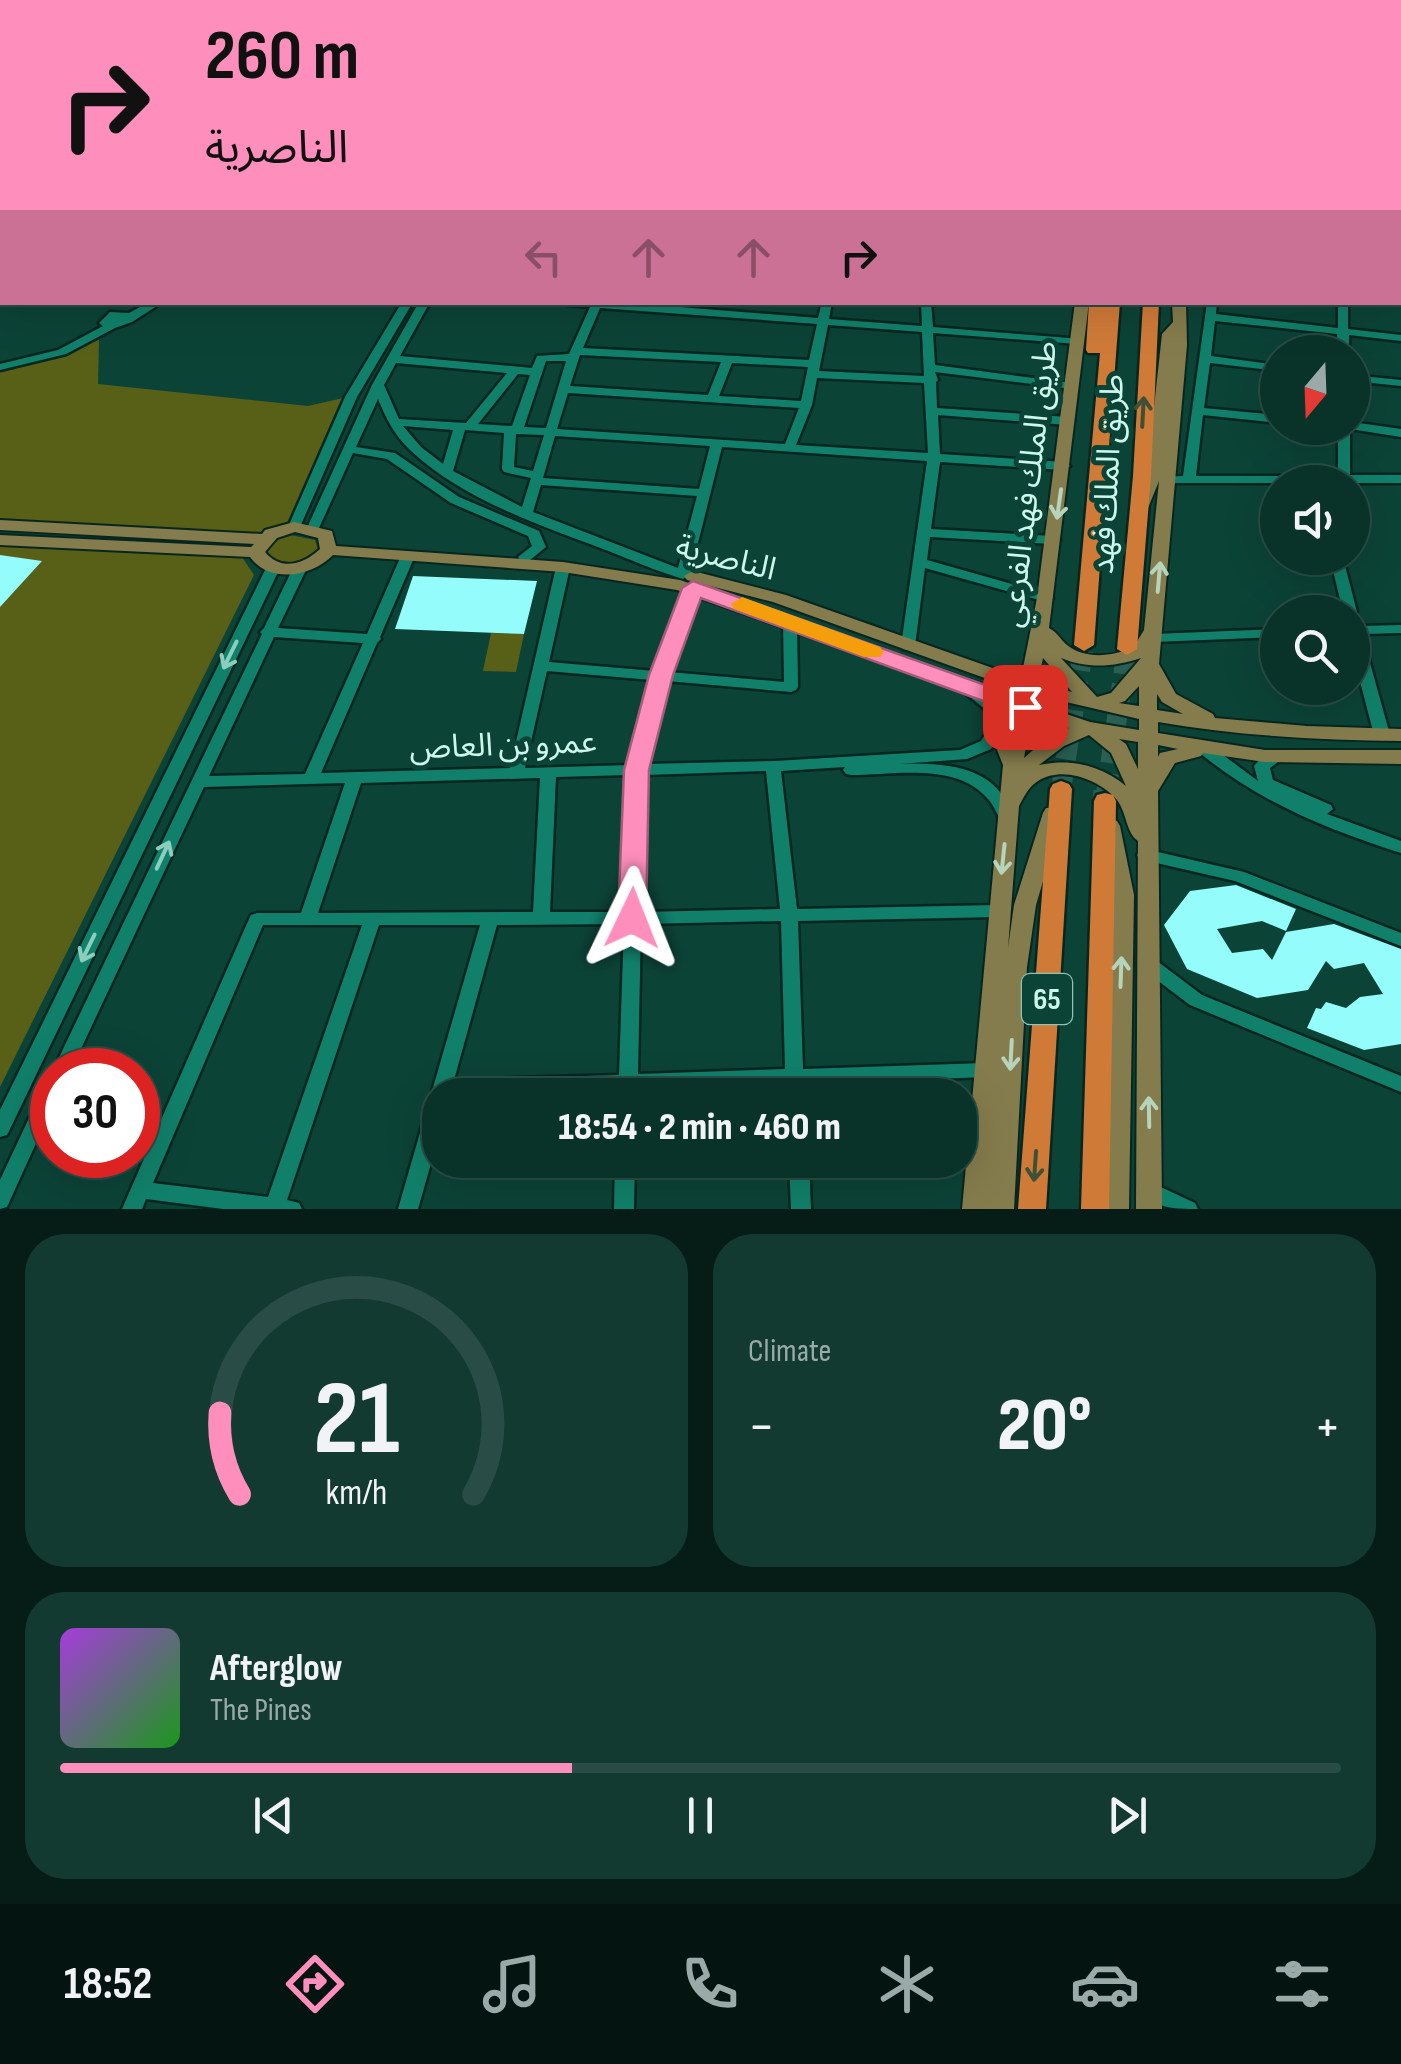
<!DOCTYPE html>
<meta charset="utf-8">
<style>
:root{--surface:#093229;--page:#123a31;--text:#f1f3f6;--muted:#99aaa8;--line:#294d46;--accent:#fe8ebc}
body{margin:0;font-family:"Sofia Sans Condensed","Noto Sans Arabic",sans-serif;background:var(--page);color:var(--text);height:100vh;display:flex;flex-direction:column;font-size:38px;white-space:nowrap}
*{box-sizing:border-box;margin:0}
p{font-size:32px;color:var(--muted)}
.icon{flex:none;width:55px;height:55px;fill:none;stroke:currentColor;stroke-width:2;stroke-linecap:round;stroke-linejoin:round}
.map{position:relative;height:1209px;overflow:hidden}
.drawer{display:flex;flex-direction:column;gap:25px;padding:25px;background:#051c17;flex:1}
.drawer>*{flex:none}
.banner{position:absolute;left:0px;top:0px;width:1402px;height:305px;box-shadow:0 10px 40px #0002,0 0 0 2px var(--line);background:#fe8ebc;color:#111;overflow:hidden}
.needle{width:65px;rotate:199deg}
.fabs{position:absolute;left:1260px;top:335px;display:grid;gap:20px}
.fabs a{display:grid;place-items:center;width:110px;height:110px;border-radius:50%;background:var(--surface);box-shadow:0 10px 40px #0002,0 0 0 2px var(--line);font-size:50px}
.speed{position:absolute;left:30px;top:1048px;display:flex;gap:20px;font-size:50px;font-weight:700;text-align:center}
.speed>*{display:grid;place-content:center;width:130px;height:130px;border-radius:50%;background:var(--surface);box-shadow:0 10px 40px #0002,0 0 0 2px var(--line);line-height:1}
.speed .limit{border:15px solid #d22;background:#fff;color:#111}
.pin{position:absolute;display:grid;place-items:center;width:85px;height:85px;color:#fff;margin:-42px;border-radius:20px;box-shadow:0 5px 15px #0006}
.me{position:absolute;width:110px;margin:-55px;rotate:2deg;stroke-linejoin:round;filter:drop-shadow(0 0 8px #0008)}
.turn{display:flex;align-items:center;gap:35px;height:210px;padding:0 40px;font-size:45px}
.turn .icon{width:130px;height:130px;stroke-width:2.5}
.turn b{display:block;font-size:70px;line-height:85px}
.lanes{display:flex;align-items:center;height:95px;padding:0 40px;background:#0003;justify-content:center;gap:50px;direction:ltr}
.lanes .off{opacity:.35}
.big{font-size:75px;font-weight:800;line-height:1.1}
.drawer .tile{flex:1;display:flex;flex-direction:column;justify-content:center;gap:15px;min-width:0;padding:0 35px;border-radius:40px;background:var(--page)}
.drawer .dial{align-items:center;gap:0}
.dial svg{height:260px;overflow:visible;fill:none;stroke:var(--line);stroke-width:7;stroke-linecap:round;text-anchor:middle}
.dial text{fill:var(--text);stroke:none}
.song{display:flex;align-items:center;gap:30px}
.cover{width:120px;height:120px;border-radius:15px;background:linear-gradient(135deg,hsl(280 70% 55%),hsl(120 70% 35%))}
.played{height:10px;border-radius:5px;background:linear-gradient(90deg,var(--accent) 40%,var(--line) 40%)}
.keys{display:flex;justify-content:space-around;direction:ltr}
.heat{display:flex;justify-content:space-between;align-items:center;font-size:55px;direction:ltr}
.drawer .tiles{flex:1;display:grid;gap:25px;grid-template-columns:1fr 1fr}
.tile:last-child{grid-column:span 2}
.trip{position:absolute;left:422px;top:1078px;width:555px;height:100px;border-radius:40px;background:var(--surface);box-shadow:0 10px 40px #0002,0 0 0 2px var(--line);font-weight:800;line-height:100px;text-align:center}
.tabs{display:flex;height:160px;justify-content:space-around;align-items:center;background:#041410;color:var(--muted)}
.tabs .icon{width:70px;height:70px}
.tabs .on{color:var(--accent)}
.tabs b{font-size:45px;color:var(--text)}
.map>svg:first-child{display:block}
.green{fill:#585f17}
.building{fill:#94fdfc}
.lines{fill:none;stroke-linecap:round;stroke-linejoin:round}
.highway-tunnel-far1{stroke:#295e52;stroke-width:20;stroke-dasharray:20 10;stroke-linecap:butt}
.highway-tunnel{stroke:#295e52;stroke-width:25;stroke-dasharray:25 12;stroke-linecap:butt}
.minor-casing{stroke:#07261f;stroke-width:5}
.major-casing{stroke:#07261f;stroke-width:4}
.highway-casing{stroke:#07261f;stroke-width:5}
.minor{fill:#11806a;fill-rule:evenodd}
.major{fill:#847c4c;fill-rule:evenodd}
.highway{fill:#d07a38;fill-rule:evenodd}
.oneway{stroke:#3d5137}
.oneway2{stroke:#b6d3bb}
.oneway3{stroke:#8bcebe}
.route{fill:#fe8ebc;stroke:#a55c7a;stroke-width:2.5}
.slow{fill:#f59e0b}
.labels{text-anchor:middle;stroke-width:10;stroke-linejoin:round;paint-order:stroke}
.shield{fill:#0c4337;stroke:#92c2b5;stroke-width:2.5}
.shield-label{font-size:30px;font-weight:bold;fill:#ccf8eb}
.street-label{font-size:32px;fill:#ccf8eb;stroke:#0c4337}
</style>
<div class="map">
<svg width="1401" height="1209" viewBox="0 0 1401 1209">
<rect width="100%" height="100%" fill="#0c4337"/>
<path class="green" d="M99 340 98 384 308 406 352 396 295 526 264 538 0 524V367Z
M290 535 315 540 318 550C306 566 288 565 271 562L264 552 272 541Z
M0 545 242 557 254 575 0 1087Z
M491 633 524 634 516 672 483 671Z"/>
<path class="building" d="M0 555 42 561 0 607Z
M413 576 537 581 524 634 395 629Z
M1236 885 1296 909 1286 931 1262 921 1217 929 1232 953 1263 949 1272 960 1286 932 1334 924 1401 949V1044L1364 1050 1307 1028 1316 1008 1321 1009 1326 1002 1346 1008 1360 997 1383 994 1364 963 1334 969 1326 961 1308 990 1257 998 1187 969 1164 925 1190 891Z"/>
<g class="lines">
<path class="highway-tunnel-far1" d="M1061 789 1084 645
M1106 793 1127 649"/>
<path class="highway-tunnel" d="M1105 801 1106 791"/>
<g class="minor-casing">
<path id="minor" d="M4 0H21L22 1 10 2Z
M83 0H95L91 2H82Z
M118 0H126L124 2H117Z
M148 0H158L155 2H147Z
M191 0H201L198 2H190Z
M239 0H264L267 2H245Z
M296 0H304V2H297Z
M397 0H405L403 2H396Z
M473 0H540L543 2H483Z
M559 0H567L565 2H558Z
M606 0H622L623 1 612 2Z
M656 0H665L662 2H655Z
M689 0H711L714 2H695Z
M760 0H769L766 2H759Z
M850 0H859L856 2H849Z
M895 0H920L923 2H901Z
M997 0H1007L1009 2H1000Z
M1070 0H1078L1076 2H1070Z
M1229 0H1237L1239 2H1231Z
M1282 0H1302L1305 2H1287Z
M1315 0H1323L1321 2H1315Z
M1370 0H1401V4L1400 2H1374Z
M0 6H2V11H0Z
M1400 14H1401V18H1400Z
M1400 25H1401V29H1400Z
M0 43H2V47H0Z
M1400 53H1401V60H1400Z
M0 64H2V68H0Z
M2 91V97L0 98V92Z
M0 110 2 111V117L0 116Z
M1401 112V118L1400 119V113Z
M2 145V152L0 153V146Z
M1400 194H1401V200H1400Z
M0 251 2 252V258H0Z
M1400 286H1401V292H1400Z
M149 302H163L132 322 115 328 66 354 0 370V364L58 350 103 326 99 323 110 312 129 313Z
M402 302H413L357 397 300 527 294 531 289 530 288 527 345 397Z
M419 302H430L400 356 532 368 537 356 569 354 590 307 568 305 563 302H617L818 318 822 302H832L829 319 922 326 921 302H931L933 327 1081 339V343L1077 344 933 333 935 365 1072 383 1078 386 1072 389 935 372 938 380 936 382 937 408 1068 417 1074 421 1068 425 938 415 940 454 1064 462 1070 466 1064 470 940 462 931 529 1053 536 1060 540 1053 544 930 537 927 560 1051 595 1053 598 1046 602 925 568 915 646 908 650 903 649 901 646 927 461 722 447 690 575 683 579C656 571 629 559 603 549 537 524 462 499 410 450 394 435 386 418 378 399L356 447 395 453 459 497 539 531 546 547 530 560H520L518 557 532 546 528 536 451 503 387 459 353 453 319 528 318 531H308L307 528 372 385ZM600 308 817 324 809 360 583 348ZM828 325 922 332 924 376 819 371ZM580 355 721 362 708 395 570 386ZM546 361H566L546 428 524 427ZM396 363 507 373 466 423 399 419 384 385ZM732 363 808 367 801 401 719 396ZM518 374 530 375 512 426 478 424ZM817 378 924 383 928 453 796 445 812 405ZM568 393 799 408 785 444 557 429ZM403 426 453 430 443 464 421 447ZM465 430 504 433 502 469 504 472 531 478 522 507 453 471ZM516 434 544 435 533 471 514 467ZM555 436 710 446 699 489 543 478ZM541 485 697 496 678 568 533 512Z
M1207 302H1217L1216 314 1338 328V302H1348V329L1401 335V341L1349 335V352H1338L1337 334 1215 321 1211 356 1278 365V371L1210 363 1204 408 1278 415V423L1203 415 1196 476H1338V428H1352V422L1401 429V437L1350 429V475H1401V483H1160L1158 480 1160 477 1183 476Z
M1352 375 1401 380V386L1352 381Z
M407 554 414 558 380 637 381 639 377 643 321 773 510 768 556 567 563 563 570 567 549 662 655 671 686 587 693 583 700 587 669 672 784 682 783 621 790 617 797 621 798 687 796 690 791 692 667 681 646 764 775 761 960 750 981 741 990 727 986 710 964 692 962 689 964 686H974L998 705 1005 727 991 749 967 759 899 764C932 763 977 763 1000 792 1005 798 1009 807 1013 814L1011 818H999C996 811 992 803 987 798 956 762 893 775 851 775L846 774 843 770 845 767 781 771 797 909 997 905 1003 907 1005 911 1003 915 997 917 798 921 803 1069 985 1063 992 1065 994 1070 992 1075 985 1077 804 1084V1095H786L785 1084 637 1089V1095H619V1090L440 1095V1132L418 1209H398L480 925H379L287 1200 299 1203 302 1209H223L146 1199 142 1209H122L249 919 251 915 257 913H301L345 783 204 787 71 1070H53L262 634 260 632 264 628 293 568 300 564 307 568 278 628 367 634 400 558ZM274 637 363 643 305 774 209 776ZM547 671 652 680 631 765 525 768ZM766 771 780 909 641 912 645 775ZM629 775 625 912H550L556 777ZM540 778 533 912 318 913 361 783ZM781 921 785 1069 638 1074 641 924ZM624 924 619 1075 454 1080 497 925ZM263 925H362L268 1197 153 1183Z
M1330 558H1343L1357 612 1355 615 1352 616V612H1343Z
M273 564 280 568 10 1129 7 1135 0 1137V1110L266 568Z
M1352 618 1357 619 1360 626 1401 625V633L1362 634 1390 735 1382 740 1374 735 1352 651Z
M1278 629V637L1154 642 1147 638 1154 634Z
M1206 745 1211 746 1258 781 1254 766C1260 758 1273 750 1283 752L1286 756 1270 768 1273 780 1331 805 1333 809 1327 814 1401 841V853C1328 830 1260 802 1201 754L1198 750 1201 746Z
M1145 849 1244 872 1401 933V946L1235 881 1139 859 1137 855 1139 851Z
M1147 956 1153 958 1202 995 1401 1076V1092L1190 1005 1141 968 1138 963 1141 958Z
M52 1081V1108L7 1207 0 1209V1180L45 1084Z
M615 1160H635L634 1209H614Z
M789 1160H809L811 1209H791Z
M1150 1182 1195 1203 1198 1209C1176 1209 1154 1209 1140 1190L1143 1184Z"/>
</g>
<g class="major-casing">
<path id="major" d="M1112 0H1122V2H1112Z
M1192 0H1202V2H1192Z
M0 9H2V15H0Z
M1400 150H1401V158H1400Z
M1075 302H1089L1049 628C1057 632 1060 639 1067 645 1086 660 1112 656 1133 648L1144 630 1159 481 1148 508H1136L1134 505 1147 471 1162 334 1173 322 1172 302H1186L1187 345 1159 664 1176 694 1213 714 1215 718 1307 726 1401 729V741C1320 740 1238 736 1158 722V733L1265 750H1401V764L1265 762 1203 753 1201 756 1175 763 1158 791 1162 1209H1136L1138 841C1126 833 1127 813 1117 800 1100 780 1063 765 1038 781 1028 787 1024 797 1019 806L1008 948 1014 905 1043 813 1046 808H1060L1063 813 1036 905 1027 967 1014 1209H988L994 1124 988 1209H962L1003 765 988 727 998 721 1005 723 1009 732 1014 709 677 590 563 572 333 555C312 577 269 584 250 557L0 545V535L251 547 254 544 0 530V520L262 534 265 530 294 522 332 531 336 546 563 562 680 580 1017 696 1018 690 773 602 687 580 684 576 693 571 786 595 1021 678 1037 598ZM295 532 318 538 320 549C303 565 281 571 265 552L277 538ZM1043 658 1072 692 1038 683ZM1061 658C1088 669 1113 667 1141 658L1111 693 1097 697ZM1139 686V706L1119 703 1125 701ZM1157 694 1162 702 1183 714 1157 710ZM1036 695 1139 719V730L1090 722 1034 703ZM1032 715 1069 728 1041 743 1024 758ZM1089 735 1111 753 1126 786C1101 765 1070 758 1039 765L1064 746ZM1119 739 1138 742V769L1126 744ZM1158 745 1178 749 1160 753 1158 757Z
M1110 819 1117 821 1120 826 1134 895 1129 1209H1103L1112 895 1100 826 1103 821Z"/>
</g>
<g class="highway-casing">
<path id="highway" d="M1143 0H1155V2H1144Z
M1165 0H1177V2H1166Z
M1089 302H1120L1094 645 1084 651 1074 645 1100 353H1088L1086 350Z
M1143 302H1159L1151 476 1137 649 1127 655 1117 649 1133 476Z
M1061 781 1069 784 1072 789 1046 1209H1018L1050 789 1053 784Z
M1105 793 1113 795 1116 801 1109 1209H1081L1094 801 1097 795Z"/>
</g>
<use href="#minor" class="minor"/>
<use href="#major" class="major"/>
<use href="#highway" class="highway"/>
</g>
<defs><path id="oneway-shaft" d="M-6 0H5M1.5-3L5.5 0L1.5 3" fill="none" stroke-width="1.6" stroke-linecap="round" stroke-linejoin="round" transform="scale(2.5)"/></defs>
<g class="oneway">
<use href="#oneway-shaft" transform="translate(1143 412) rotate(-87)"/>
<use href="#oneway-shaft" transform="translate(1035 1166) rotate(94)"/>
</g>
<g class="oneway2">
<use href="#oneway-shaft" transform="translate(1059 504) rotate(98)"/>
<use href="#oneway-shaft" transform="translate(1159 577) rotate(-85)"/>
<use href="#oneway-shaft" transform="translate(1003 859) rotate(96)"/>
<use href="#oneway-shaft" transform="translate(1121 972) rotate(-88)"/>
<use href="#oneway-shaft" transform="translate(1011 1055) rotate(93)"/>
<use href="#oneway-shaft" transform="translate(1149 1112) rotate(-91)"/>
</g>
<g class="oneway3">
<use href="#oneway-shaft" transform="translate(230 655) rotate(116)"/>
<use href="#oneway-shaft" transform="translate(163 855) rotate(-65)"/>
<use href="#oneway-shaft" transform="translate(88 948) rotate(116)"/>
</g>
<path class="route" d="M693 581 1033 702 1037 707 1033 713H1016L701 598 673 675 649 770 646 918 642 926H622L618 918 624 770 649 675 682 588Z"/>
<path class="slow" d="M742 597 880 647 884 652 880 657H864L734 609 731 604Z"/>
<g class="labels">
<rect class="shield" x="1022" y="974" width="50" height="50" rx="8"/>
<g class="shield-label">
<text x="1047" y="1009">65</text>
</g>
<g class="street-label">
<text transform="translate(1107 474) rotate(-87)" y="11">طريق الملك فهد</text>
<text transform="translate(1028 484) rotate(-83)" y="11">طريق الملك فهد الفرعي</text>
<text transform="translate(726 557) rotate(14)" y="11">الناصرية</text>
<text transform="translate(503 744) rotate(-2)" y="11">عمرو بن العاص</text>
</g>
</g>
</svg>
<div class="fabs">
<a><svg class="needle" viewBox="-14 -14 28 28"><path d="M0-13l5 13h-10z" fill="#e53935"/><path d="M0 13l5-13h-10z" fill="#99aaa8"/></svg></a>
<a><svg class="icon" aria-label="sound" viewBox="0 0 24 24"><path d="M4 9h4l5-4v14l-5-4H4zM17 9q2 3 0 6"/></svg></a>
<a><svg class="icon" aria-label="search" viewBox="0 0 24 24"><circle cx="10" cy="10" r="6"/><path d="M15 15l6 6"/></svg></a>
</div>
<div class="speed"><div class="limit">30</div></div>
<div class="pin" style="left:1025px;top:707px;background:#d93025"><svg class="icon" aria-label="arrive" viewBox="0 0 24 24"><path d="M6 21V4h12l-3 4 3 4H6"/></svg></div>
<svg class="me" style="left:632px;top:918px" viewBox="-20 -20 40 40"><path d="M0-17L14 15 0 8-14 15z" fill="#fe8ebc" stroke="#fff" stroke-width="4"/></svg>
<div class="trip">18:54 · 2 min · 460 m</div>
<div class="banner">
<div class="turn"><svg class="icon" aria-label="right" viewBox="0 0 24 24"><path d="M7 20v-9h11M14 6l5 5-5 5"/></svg><div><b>260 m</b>الناصرية</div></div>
<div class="lanes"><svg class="icon off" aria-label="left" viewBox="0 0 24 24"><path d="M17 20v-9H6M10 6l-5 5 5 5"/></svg><svg class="icon off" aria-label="ahead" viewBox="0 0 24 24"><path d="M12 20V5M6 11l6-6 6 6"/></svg><svg class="icon off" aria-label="ahead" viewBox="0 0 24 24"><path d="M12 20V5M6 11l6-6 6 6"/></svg><svg class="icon" aria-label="right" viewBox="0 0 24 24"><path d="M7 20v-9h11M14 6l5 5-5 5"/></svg></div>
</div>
</div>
<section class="drawer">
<div class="tiles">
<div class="tile dial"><svg viewBox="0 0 100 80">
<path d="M14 69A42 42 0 1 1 86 69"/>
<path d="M14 69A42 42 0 0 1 8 44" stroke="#fe8ebc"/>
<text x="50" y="56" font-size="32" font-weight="700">21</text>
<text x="50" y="72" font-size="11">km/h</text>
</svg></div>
<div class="tile"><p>Climate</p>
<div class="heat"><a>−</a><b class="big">20°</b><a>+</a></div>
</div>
<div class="tile">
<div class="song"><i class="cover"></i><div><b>Afterglow</b><p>The Pines</p></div></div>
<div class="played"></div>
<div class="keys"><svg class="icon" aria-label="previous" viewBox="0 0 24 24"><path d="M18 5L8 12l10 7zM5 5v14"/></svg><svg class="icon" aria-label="pause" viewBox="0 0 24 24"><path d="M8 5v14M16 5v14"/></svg><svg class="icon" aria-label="next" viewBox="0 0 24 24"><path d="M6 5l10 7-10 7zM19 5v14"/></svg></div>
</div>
</div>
</section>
<nav class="tabs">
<b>18:52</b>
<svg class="icon on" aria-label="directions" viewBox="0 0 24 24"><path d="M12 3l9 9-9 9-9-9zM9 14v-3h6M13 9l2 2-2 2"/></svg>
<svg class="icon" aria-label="music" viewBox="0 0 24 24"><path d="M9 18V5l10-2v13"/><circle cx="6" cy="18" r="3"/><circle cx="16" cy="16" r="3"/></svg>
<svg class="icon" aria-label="phone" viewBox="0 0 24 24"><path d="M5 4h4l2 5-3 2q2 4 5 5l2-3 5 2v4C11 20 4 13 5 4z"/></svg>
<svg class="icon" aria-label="climate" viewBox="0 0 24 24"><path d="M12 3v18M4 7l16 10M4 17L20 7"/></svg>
<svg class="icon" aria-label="car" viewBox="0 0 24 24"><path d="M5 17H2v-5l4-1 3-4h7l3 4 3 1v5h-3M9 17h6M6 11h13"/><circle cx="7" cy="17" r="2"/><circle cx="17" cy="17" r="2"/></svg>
<svg class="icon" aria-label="filters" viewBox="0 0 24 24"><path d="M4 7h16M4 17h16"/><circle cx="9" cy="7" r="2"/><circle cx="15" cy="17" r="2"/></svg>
</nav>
